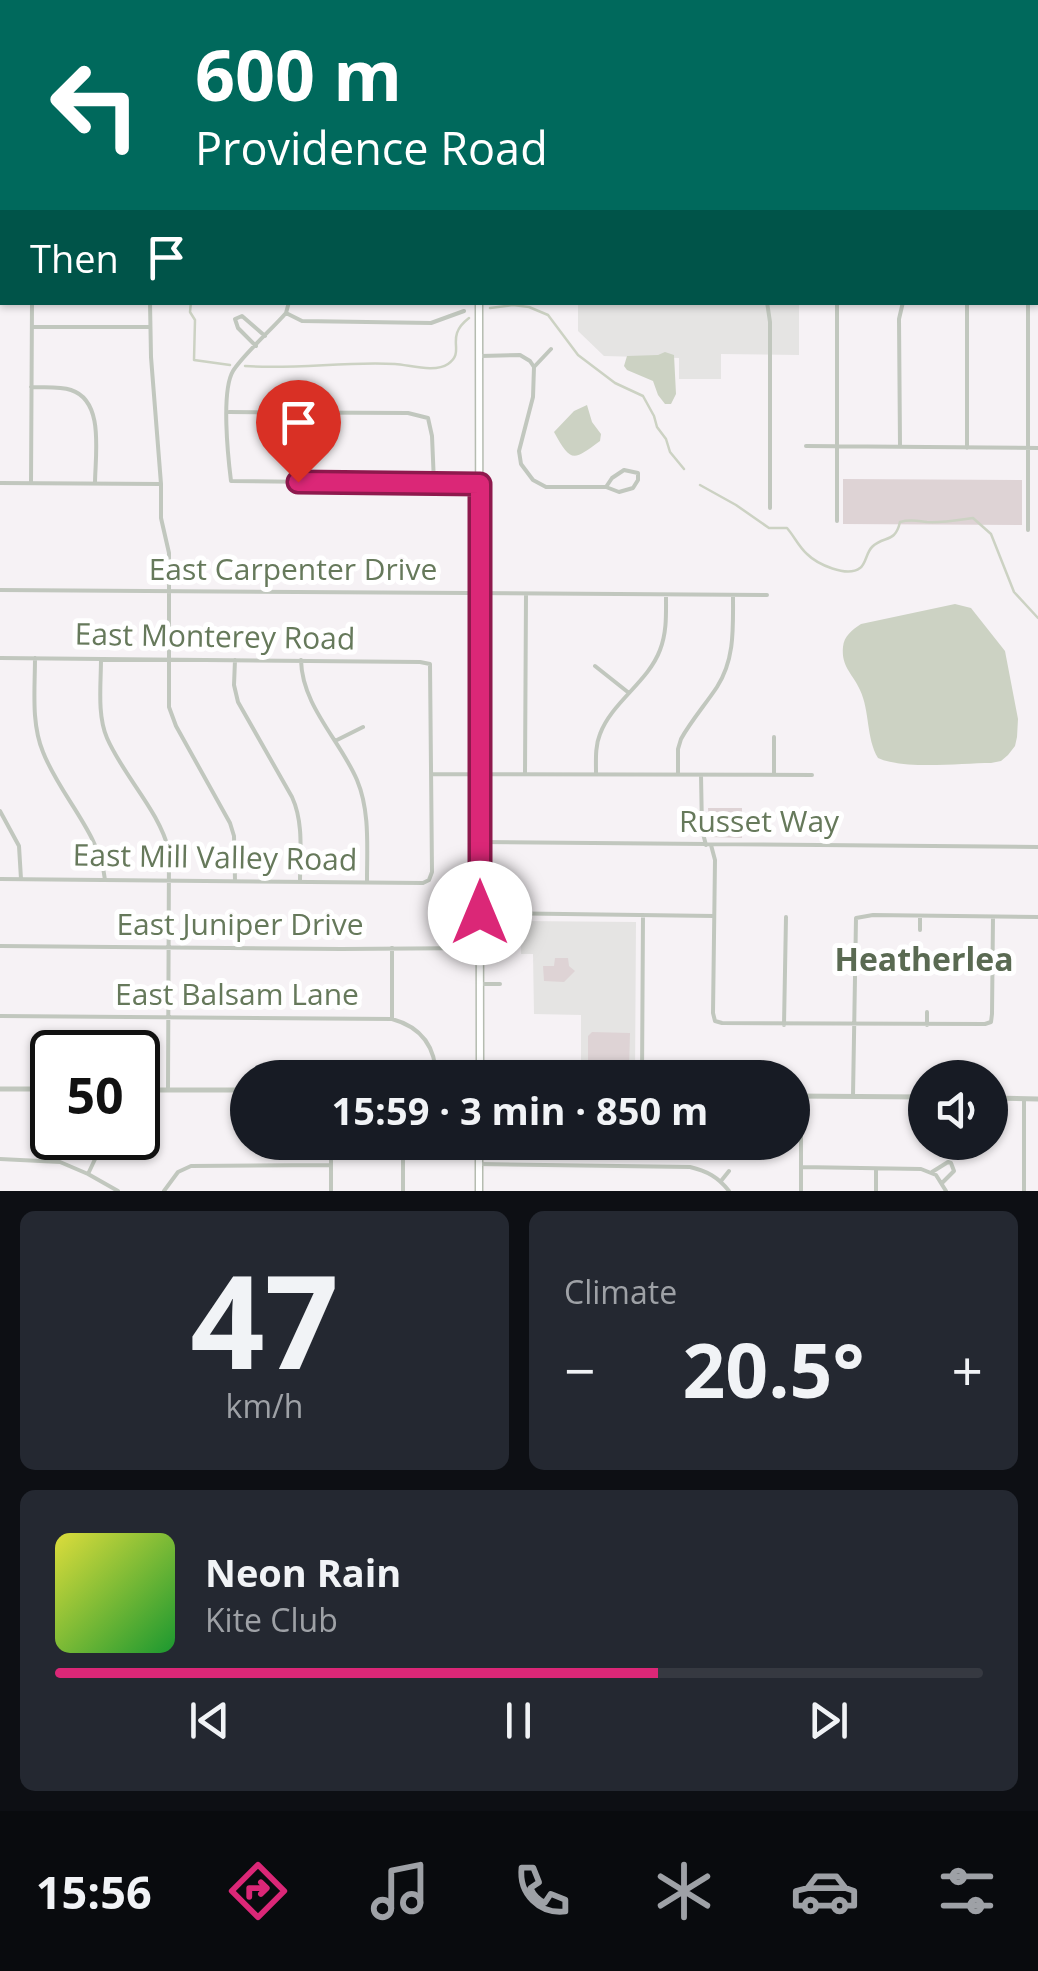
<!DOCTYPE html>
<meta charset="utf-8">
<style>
:root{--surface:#171b24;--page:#242831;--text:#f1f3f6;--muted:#9ea1a6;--line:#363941;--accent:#db2777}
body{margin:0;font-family:"Open Sans",sans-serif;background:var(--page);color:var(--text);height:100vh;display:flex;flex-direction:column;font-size:38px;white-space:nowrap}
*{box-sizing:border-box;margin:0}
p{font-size:32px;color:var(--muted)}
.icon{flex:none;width:55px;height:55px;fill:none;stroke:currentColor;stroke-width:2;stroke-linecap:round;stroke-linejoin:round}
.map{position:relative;height:1191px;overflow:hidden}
.side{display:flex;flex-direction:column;gap:20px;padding:20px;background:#0d0f14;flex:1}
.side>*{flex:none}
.banner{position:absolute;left:0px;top:0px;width:1040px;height:305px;box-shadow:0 2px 8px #0004;background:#00695c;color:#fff;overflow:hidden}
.buttons{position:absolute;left:908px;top:1060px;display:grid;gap:20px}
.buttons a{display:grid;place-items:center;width:100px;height:100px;border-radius:50%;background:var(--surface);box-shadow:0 2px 8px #0004;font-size:50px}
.speed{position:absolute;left:30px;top:1030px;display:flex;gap:20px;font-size:50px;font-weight:700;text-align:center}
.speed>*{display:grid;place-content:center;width:130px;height:130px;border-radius:50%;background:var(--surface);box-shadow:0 2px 8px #0004;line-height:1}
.speed .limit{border:5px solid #111;border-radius:15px;background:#fff;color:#111}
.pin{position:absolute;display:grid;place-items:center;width:85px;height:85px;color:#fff;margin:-102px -42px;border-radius:50% 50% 50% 0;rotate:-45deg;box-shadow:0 0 10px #0007}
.pin .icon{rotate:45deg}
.me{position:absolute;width:110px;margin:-55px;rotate:0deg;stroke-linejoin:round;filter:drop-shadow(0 0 8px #0008)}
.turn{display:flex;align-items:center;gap:35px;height:210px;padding:0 30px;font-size:45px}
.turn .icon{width:130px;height:130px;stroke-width:2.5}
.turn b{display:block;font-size:70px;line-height:85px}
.then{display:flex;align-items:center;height:95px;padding:0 30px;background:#0003;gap:20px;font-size:38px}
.big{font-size:75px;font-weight:700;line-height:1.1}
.side .card{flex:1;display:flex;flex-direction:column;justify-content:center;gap:15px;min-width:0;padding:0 35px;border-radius:15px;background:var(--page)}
.side .dial{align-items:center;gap:0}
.dial b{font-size:130px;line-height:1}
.song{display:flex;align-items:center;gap:30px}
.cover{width:120px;height:120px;border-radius:15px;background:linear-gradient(135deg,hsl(60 70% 55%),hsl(130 70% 35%))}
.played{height:10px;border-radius:5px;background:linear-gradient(90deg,var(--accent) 65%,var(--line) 65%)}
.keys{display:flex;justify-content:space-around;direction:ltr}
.heat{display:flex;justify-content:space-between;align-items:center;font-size:55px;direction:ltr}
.side .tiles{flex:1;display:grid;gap:20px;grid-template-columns:1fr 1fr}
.card:last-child{grid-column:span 2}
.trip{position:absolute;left:230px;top:1060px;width:580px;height:100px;border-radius:50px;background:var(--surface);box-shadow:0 2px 8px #0004;font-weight:700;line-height:100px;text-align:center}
.menu{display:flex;height:160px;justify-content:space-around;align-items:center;background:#090b0e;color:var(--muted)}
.menu .icon{width:70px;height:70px}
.menu .active{color:var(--accent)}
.menu b{font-size:45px;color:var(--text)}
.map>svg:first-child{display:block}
.built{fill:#e5e4e3}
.green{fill:#ded3d5}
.water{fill:#ccd2c3}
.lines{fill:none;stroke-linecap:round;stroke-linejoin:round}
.stream{stroke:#ccd2c3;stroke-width:2.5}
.secondary-casing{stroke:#b5bcb0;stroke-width:9}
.primary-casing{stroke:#b3baaf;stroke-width:10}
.minor{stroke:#c1c7be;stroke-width:4}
.tertiary{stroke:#c1c7be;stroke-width:5}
.secondary{stroke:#fff;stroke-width:6}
.primary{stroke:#fff;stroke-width:8}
.route-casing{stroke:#8e194d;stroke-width:25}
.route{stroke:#db2777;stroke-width:18}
.labels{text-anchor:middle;stroke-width:10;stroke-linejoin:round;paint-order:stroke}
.street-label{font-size:30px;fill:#66795b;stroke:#fff}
.neighbourhood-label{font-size:32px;font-weight:bold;fill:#5a6a52;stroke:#fff}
</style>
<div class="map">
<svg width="1038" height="1191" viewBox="0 0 1038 1191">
<rect width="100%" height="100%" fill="#f6f2f5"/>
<path class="built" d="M521 0H841V2H522Z
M578 303H799V355L721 354V379H679V358L604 356 578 331Z
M520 921 636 922 635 1077H581V1015L534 1014 533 954H521Z"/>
<path class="green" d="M843 479 1022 480V525L843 524Z
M708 808H742V838L710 837Z
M555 958H568L569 966 575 971 564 982 544 981 543 966H554Z
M592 1032 630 1033 629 1069 624 1077H588V1036Z
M52 1104V1138H83L77 1141 59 1145 43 1159C28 1148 34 1141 37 1125L44 1120Z"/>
<path class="water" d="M665 352 674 355 676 394 671 404H665L658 395 653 381 627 370 624 366 627 356 658 355Z
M587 405 592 422 601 434 600 441C573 461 571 463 554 432L574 411Z
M955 604 971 608 1005 651 1018 719 1017 737 1015 746 1008 755 1001 761 991 763C961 763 904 770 878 758 866 738 870 711 860 690 853 674 841 667 843 647 844 636 852 630 861 624Z"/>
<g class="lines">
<path class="stream" d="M0 17H2
M191 302 190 312 195 320 194 360 230 365
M490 308 513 305 529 307 548 315 578 355 615 383 643 396 654 416 657 427 666 439 670 452 684 469
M245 366C295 370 345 361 395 364 410 365 435 373 448 364 467 351 443 338 469 318
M700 485 736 505 769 528H787C794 536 799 547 807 554 817 564 847 578 860 568 866 564 866 553 872 547 884 535 895 544 900 522 911 519 917 521 927 522 943 523 958 520 973 518L991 534 1014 592 1038 618"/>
<g class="secondary-casing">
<path id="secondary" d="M479 302 480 1078
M479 1191V1142"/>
</g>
<g class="primary-casing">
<path id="primary" d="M500 0 502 2
M512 0 513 2
M1038 232V233"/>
</g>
<path class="minor" d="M86 0 93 2
M310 0 319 2
M991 0V2
M161 2V0
M291 2V0
M914 2 915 0
M0 55H2
M0 126H2
M0 199H2
M0 263H2
M150 302 151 357 161 484V518L169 553V707L176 726 230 823 234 836 235 880
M289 302 286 313C272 329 243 355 233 371 221 391 228 457 231 481L479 484
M767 302 770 322V508
M1028 302V530
M286 313 302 321 431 323 464 311
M32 327H150
M256 346 238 328 235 319 242 316 265 336
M481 356 520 355 530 361 534 367 533 397 519 451 521 464 533 480 546 487H606L619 492 633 488 638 480V473L624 470 612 478 606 487
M534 367 551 349
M31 387C44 388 59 386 71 390 105 401 95 455 95 484
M229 412 408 413 428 418 432 436 434 483
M806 446 1038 448
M900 446 899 319 903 302
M967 448V302
M0 483 161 484
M31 483 32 302
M837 521V302
M0 590 767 595
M0 658 420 662 430 664 432 872 429 880 423 883 0 879
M35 658C35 689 31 723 43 752 60 796 100 833 105 880
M101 659C101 684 97 715 107 738 124 777 159 810 169 851L168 1090
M235 660 234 685 238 702 292 797C304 823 300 854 300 882
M301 660C302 706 340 740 357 780 370 811 367 847 367 880
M595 666 629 693
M335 741 363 727
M596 773C596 760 595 746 600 734 612 702 648 682 660 650 667 632 666 614 666 595
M433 774 812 775
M525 774 526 594
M678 774V749L681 739C691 721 705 705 717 687 735 659 733 628 733 595
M701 775 702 830 706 845
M774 775V737
M0 811 19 846 21 879
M479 842 1038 847
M711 845 715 860 713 1013 715 1021 722 1023 985 1024 991 1022 992 1014 993 917
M479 913 714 916
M920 916V930
M0 946 341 949 480 948
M480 984H500
M927 1012V1025
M0 1016 392 1019C421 1027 436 1047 436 1078
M392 1018V948
M784 1025 786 917
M642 1078 643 915
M853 1096 856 918 873 915 1038 917
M0 1159 60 1162 88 1174 118 1191
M479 1164 690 1167C707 1171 718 1177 729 1191
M801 1167 921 1169 936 1175 946 1191
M932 1172 948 1162 951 1163 954 1171 942 1183
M88 1174 105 1138
M721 1181 729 1171
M164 1191 178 1172 191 1166 331 1165
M331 1191V1142
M403 1191V1142
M801 1191V1096
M876 1191V1170
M1024 1191V1099"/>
<path class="tertiary" d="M0 1089H52
M138 1090H248
M792 1096 925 1097
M990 1098 1038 1099"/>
<use href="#secondary" class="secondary"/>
<use href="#primary" class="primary"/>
</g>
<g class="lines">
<g class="route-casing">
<path id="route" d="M298 482 480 484V913"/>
</g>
<use href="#route" class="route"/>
</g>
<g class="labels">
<g class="street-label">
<text x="293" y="580">East Carpenter Drive</text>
<text transform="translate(215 637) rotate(1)" y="10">East Monterey Road</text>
<text x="759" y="832">Russet Way</text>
<text transform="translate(215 858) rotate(1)" y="10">East Mill Valley Road</text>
<text x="240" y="935">East Juniper Drive</text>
<text x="237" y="1005">East Balsam Lane</text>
</g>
<g class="neighbourhood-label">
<text x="924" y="971">Heatherlea</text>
</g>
</g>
</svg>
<div class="buttons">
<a><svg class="icon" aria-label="sound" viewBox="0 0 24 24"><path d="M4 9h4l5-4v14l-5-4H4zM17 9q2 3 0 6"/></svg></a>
</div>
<div class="speed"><div class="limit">50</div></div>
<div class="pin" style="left:298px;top:482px;background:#d93025"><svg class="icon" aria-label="arrive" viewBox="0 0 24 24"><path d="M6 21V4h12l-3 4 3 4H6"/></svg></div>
<svg class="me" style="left:480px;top:913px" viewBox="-20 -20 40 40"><circle r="19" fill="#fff"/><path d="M0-13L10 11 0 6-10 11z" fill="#db2777"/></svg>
<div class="trip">15:59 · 3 min · 850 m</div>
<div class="banner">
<div class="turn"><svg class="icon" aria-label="left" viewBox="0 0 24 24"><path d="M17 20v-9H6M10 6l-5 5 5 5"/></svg><div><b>600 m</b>Providence Road</div></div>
<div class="then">Then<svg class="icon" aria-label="arrive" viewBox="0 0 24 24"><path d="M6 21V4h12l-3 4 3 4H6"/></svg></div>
</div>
</div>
<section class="side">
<div class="tiles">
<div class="card dial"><b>47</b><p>km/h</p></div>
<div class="card"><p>Climate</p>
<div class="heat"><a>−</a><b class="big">20.5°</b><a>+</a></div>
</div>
<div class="card">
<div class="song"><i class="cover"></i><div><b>Neon Rain</b><p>Kite Club</p></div></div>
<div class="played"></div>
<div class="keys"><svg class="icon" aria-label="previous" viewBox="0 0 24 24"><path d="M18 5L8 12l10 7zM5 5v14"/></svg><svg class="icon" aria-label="pause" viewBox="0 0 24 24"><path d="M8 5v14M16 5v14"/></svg><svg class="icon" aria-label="next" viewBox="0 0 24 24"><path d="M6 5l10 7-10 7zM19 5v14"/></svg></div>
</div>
</div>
</section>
<nav class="menu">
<b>15:56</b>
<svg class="icon active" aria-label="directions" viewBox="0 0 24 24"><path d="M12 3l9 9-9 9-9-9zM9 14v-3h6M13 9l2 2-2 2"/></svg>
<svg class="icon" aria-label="music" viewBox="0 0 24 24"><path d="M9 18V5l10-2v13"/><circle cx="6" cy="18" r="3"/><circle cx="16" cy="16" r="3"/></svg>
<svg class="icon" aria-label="phone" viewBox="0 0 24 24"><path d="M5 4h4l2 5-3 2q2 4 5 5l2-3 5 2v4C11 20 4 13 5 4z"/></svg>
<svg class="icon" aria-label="climate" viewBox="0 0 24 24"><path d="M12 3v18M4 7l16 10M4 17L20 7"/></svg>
<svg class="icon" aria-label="car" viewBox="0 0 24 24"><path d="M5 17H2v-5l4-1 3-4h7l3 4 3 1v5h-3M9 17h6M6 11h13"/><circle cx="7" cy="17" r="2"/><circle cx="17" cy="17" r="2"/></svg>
<svg class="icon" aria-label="filters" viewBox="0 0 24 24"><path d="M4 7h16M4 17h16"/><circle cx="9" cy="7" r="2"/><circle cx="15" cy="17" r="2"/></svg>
</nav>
